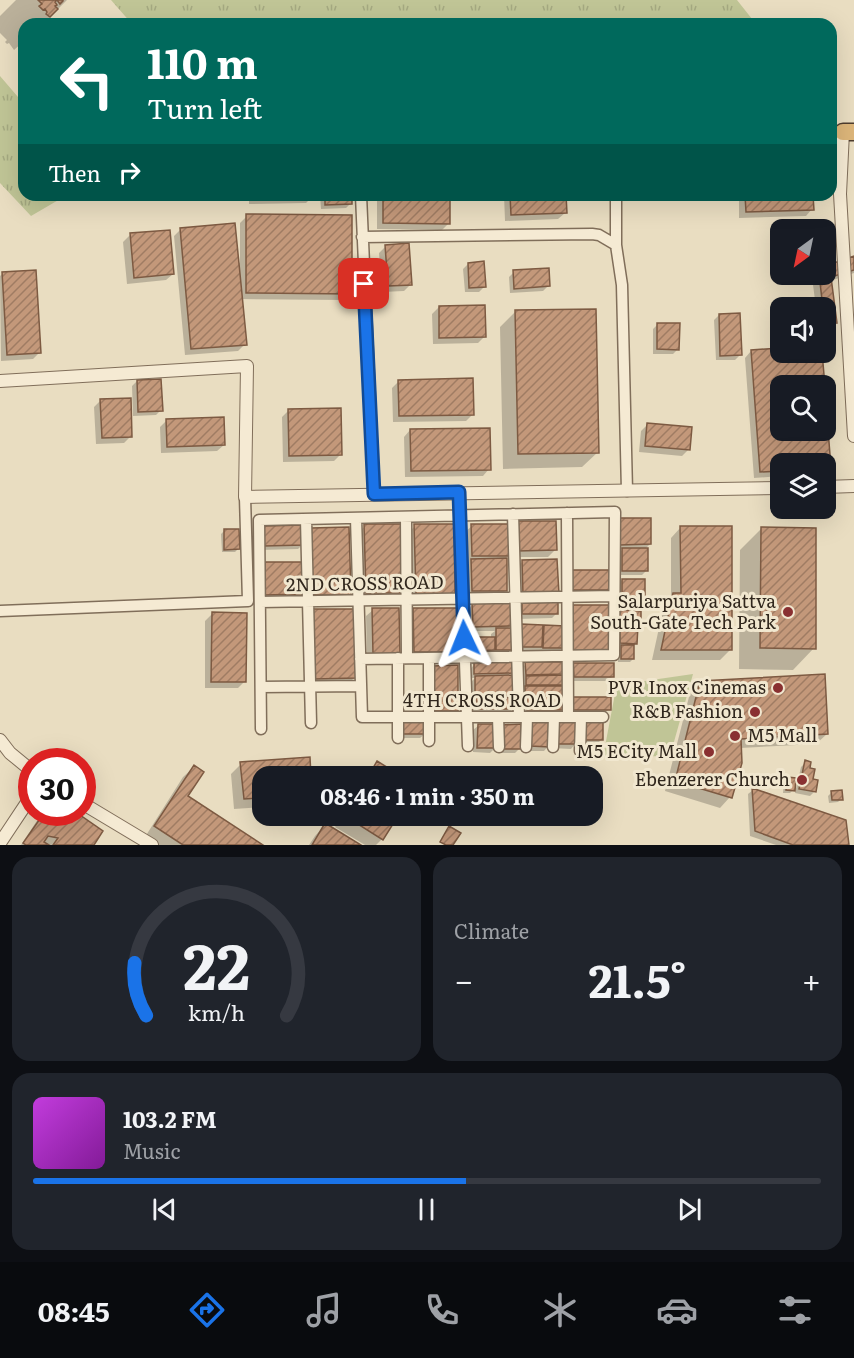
<!DOCTYPE html>
<meta charset="utf-8">
<style>
:root{--surface:#171b24;--page:#20242c;--text:#f1f3f6;--muted:#9ea1a6;--line:#363941;--accent:#1a73e8}
body{margin:0;font-family:Literata,serif;background:var(--page);color:var(--text);height:100vh;display:flex;flex-direction:column;font-size:22px;white-space:nowrap}
*{box-sizing:border-box;margin:0}
p{font-size:20px;color:var(--muted)}
.icon{flex:none;width:33px;height:33px;fill:none;stroke:currentColor;stroke-width:2;stroke-linecap:round;stroke-linejoin:round}
.map{position:relative;height:845px;overflow:hidden}
.side{display:flex;flex-direction:column;gap:12px;padding:12px;background:#0d0f14;flex:1}
.side>*{flex:none}
.top-card{position:absolute;left:18px;top:18px;width:819px;height:183px;border-radius:18px;box-shadow:0 6px 24px #0002;background:#00695c;color:#fff;overflow:hidden}
.needle{width:39px;rotate:213deg}
.buttons{position:absolute;left:770px;top:219px;display:grid;gap:12px}
.buttons a{display:grid;place-items:center;width:66px;height:66px;border-radius:12px;background:var(--surface);box-shadow:0 6px 24px #0002;font-size:30px}
.speed{position:absolute;left:18px;top:748px;display:flex;gap:12px;font-size:30px;font-weight:700;text-align:center}
.speed>*{display:grid;place-content:center;width:78px;height:78px;border-radius:50%;background:var(--surface);box-shadow:0 6px 24px #0002;line-height:1}
.speed .limit{border:9px solid #d22;background:#fff;color:#111}
.pin{position:absolute;display:grid;place-items:center;width:51px;height:51px;color:#fff;margin:-26px;border-radius:12px;box-shadow:0 3px 9px #0006}
.me{position:absolute;width:66px;margin:-33px;rotate:358deg;stroke-linejoin:round;filter:drop-shadow(0 0 4px #0008)}
.turn{display:flex;align-items:center;gap:21px;height:126px;padding:0 30px;font-size:27px}
.turn .icon{width:78px;height:78px;stroke-width:2.5}
.turn b{display:block;font-size:42px;line-height:51px}
.then{display:flex;align-items:center;height:57px;padding:0 30px;background:#0003;gap:12px;font-size:22px}
.big{font-size:45px;font-weight:700;line-height:1.1}
.side .widget{flex:1;display:flex;flex-direction:column;justify-content:center;gap:9px;min-width:0;padding:0 21px;border-radius:18px;background:var(--page)}
.side .dial{align-items:center;gap:0}
.dial svg{height:156px;overflow:visible;fill:none;stroke:var(--line);stroke-width:7;stroke-linecap:round;text-anchor:middle}
.dial text{fill:var(--text);stroke:none}
.song{display:flex;align-items:center;gap:18px}
.cover{width:72px;height:72px;border-radius:9px;background:linear-gradient(135deg,hsl(290 70% 55%),hsl(290 70% 35%))}
.played{height:6px;border-radius:3px;background:linear-gradient(90deg,var(--accent) 55%,var(--line) 55%)}
.keys{display:flex;justify-content:space-around;direction:ltr}
.heat{display:flex;justify-content:space-between;align-items:center;font-size:33px;direction:ltr}
.side .tiles{flex:1;display:grid;gap:12px;grid-template-columns:1fr 1fr}
.widget:last-child{grid-column:span 2}
.trip{position:absolute;left:252px;top:766px;width:351px;height:60px;border-radius:18px;background:var(--surface);box-shadow:0 6px 24px #0002;font-weight:700;line-height:60px;text-align:center}
.menu{display:flex;height:96px;justify-content:space-around;align-items:center;background:#090b0e;color:var(--muted)}
.menu .icon{width:42px;height:42px}
.menu .active{color:var(--accent)}
.menu b{font-size:27px;color:var(--text)}
.map>svg:first-child{display:block}
.grass{fill:url(#grass-tufts)}
.garden{fill:#c0c596}
.shadow{fill:#0003}
.building{fill:url(#building-hatch);stroke:#7d5a42;stroke-width:1.5}
.lines{fill:none;stroke-linecap:round;stroke-linejoin:round}
.minor-casing{stroke:#806e5a;stroke-width:13}
.tertiary-casing{stroke:#806e5a;stroke-width:14}
.trunk-casing{stroke:#4e3d2e;stroke-width:19}
.minor{stroke:#f5ead3;stroke-width:10}
.tertiary{stroke:#f5ead3;stroke-width:12}
.trunk{stroke:#ddb67a;stroke-width:16}
.route-casing{stroke:#114b97;stroke-width:15}
.route{stroke:#1a73e8;stroke-width:10}
.poi-dot{fill:#893031;stroke:#f1e7cf;stroke-width:2}
.labels{text-anchor:middle;stroke-width:6;stroke-linejoin:round;paint-order:stroke}
.street-label{font-size:18px;fill:#31271d;stroke:#f1e7cf}
.poi-label{font-size:18px;fill:#31271d;stroke:#f1e7cf;text-anchor:end}
</style>
<div class="map">
<svg width="854" height="845" viewBox="0 0 854 845">
<defs>
<pattern id="grass-tufts" width="24" height="20" patternUnits="userSpaceOnUse" patternTransform="scale(1.5)"><rect width="24" height="20" fill="#c0c596"/><path d="M3 7l-1-3M5 7V3M7 7l1-3M15 17l-1-3M17 17v-4M19 17l1-3" fill="none" stroke="#a5a981"/></pattern>
<pattern id="building-hatch" width="6" height="6" patternUnits="userSpaceOnUse" patternTransform="scale(1.5)"><rect width="6" height="6" fill="#c3987a"/><path d="M-1 1l2-2M0 6l6-6M5 7l2-2" fill="none" stroke="#9f7c63"/></pattern>
</defs>
<rect width="100%" height="100%" fill="#e9ddc1"/>
<path class="grass" d="M111 0H737L756 24H132Z
M0 76 24 104V195H67L31 216 0 183Z"/>
<path class="garden" d="M693 674 670 756 603 757 617 683H631Z"/>
<path class="shadow" d="M16 0H67L43 24H24V41L14 50 9 43 7 44 5 42 7 40 0 33V16Z
M249 195H313V196L306 203 249 204Z
M320 195H350L351 203 346 208 321 209Z
M380 195H448L449 223 442 230 377 229V198Z
M504 195H600L597 198 565 199V213L558 219 505 221Z
M739 195H812V209L806 216 739 218Z
M247 216 350 293 343 300 241 299 245 344 238 351 185 355 174 236 181 229 240 263V223Z
M130 235 173 274 166 280 127 284 123 242Z
M386 246 411 284 404 291 382 292 379 253Z
M854 258V273L830 281 835 323 828 329 825 330V308H816L812 277 815 274H825V268Z
M468 264 484 287 479 292H465L463 269Z
M514 272 548 286 543 291 510 293 509 277Z
M3 273 39 353 33 359 1 361 0 276Z
M439 307 484 337 478 343 433 344 432 314Z
M515 312 598 452 582 467 503 469 500 327Z
M719 315 740 355 735 360H716L714 320Z
M658 324 678 349 673 354H653V329Z
M780 349V430H825V411L829 467 825 471V464H780V476L754 478 745 358 751 351Z
M137 381 161 410 156 415 133 416 132 386Z
M399 381 473 414 466 421 393 422 392 388Z
M101 400 131 436 124 443 96 444 94 407Z
M289 410 340 455 334 461 283 462 282 417Z
M166 421 224 445 217 451 161 453 160 427Z
M648 424 689 449 682 456 639 452 641 431Z
M410 430 489 469 483 476 405 477 404 437Z
M615 525 650 544 644 550 647 570 642 575H617V555L623 549H615Z
M365 526 401 592 394 599H360L358 533Z
M415 526 454 593 410 601 408 533Z
M472 526 555 550 548 557H511V553L505 559 506 590 499 597H465V567L469 563H465V532Z
M302 527 349 594 342 601H306L305 542 298 549 259 550V532Z
M681 527 730 650 720 660H652L664 605 671 598V538Z
M761 529 814 648 793 670 739 669 740 550Z
M224 531 238 549 235 552H222L221 534Z
M556 560 517 601 516 568 523 561Z
M265 564 302 594 296 600 259 601 258 571Z
M566 577 610 589 605 594H567Z
M622 580 644 600 639 604 618 605 617 585Z
M523 604 557 613 552 618 518 619V609Z
M472 605 510 626 507 629 514 650 509 654 472 653V641L475 638H491V634L495 631H468V610Z
M373 610 399 653 367 661 366 616Z
M413 610 456 651 450 658H407V616Z
M313 611 354 678 347 685H308Z
M212 614 245 681 238 688H205V621Z
M617 615 639 622 636 625V643L633 646V659L630 662H618L616 631 622 625H617Z
M522 626 563 627V648L558 652 517 651Z
M561 663 563 709 558 714 523 715 521 669 526 664Z
M475 664 511 673 507 677 512 695 508 699 514 708 509 713 472 714V704L476 700H471V682L475 678H470V669Z
M574 664 613 676 608 681H569V669Z
M701 682 827 734 816 744 740 748 730 797 720 808 665 791 690 693Z
M573 698 609 709 604 714H569Z
M478 726 520 748 515 753H498V745L490 753 473 752V730Z
M579 726 602 739 597 744H578Z
M397 727 425 734 420 738H398Z
M526 728 575 744 571 749 551 748V743L544 751H526Z
M806 762 815 791 810 796 795 793 801 767Z
M377 763 400 777H365Z
M241 764 310 777H262V807L234 809 231 774Z
M194 767 186 797 260 845H157L145 837 183 777Z
M787 779 793 790 790 793H783L784 782Z
M753 790 848 845H776L750 836 748 794Z
M831 793 841 799 838 802 829 803 828 796Z
M42 813H74L92 845H21Z
M342 816H396L382 839 376 845H365L335 827Z
M325 825 358 845H309L315 836Z"/>
<path class="building" d="M38 0H63V1L60 4 57 0 55 2 57 5 55 6 58 9 50 17 46 14 47 12 45 9 43 10 39 6 42 4Z
M255 195H314V197L255 198Z
M325 195H352V204L325 205Z
M383 195H450V224L383 223Z
M510 195H566L567 213 511 215Z
M745 195H813L814 210 746 212Z
M246 214 352 215V294L246 293Z
M235 223 247 345 191 349 180 228Z
M170 230 174 274 134 278 130 233Z
M409 243 412 285 388 286 385 245Z
M854 256V270L831 277 837 323 825 324V308H823L819 274H825V266Z
M484 261 486 287 469 288 468 263Z
M549 268 550 286 514 289 513 270Z
M36 270 41 353 7 355 2 272Z
M485 305 486 337 439 338V306Z
M596 309 599 453 518 454 515 310Z
M740 313 742 355 720 356 719 314Z
M657 323H680L679 350 657 349Z
M780 348V352H822L825 386H780V430H825V392L831 467 825 468V464H780V471L760 472 751 350Z
M473 378 474 415 399 416 398 380Z
M161 379 163 411 138 412 137 380Z
M131 398 132 437 102 438 100 399Z
M341 408 342 455 289 456 288 409Z
M224 417 225 445 167 447 166 419Z
M647 423 692 427 690 450 645 446Z
M490 428 491 470 411 471 410 429Z
M619 518H651V544L620 545Z
M517 521H556L557 550 517 551Z
M364 524H401L402 593H366Z
M414 524H454L455 594H416Z
M471 524H509L510 556H472Z
M304 525V545L264 546 263 526Z
M680 526H732V650H661L673 593H681Z
M349 527 351 595H312L311 528Z
M761 527 816 528V649L760 648Z
M224 529H239L240 549 224 550Z
M622 548H648V571H622Z
M507 558V591H472L471 559Z
M557 559 559 594 523 595 522 560Z
M265 562H303L304 594 265 595Z
M571 570H611V590H571Z
M622 579H645V600H622Z
M558 602V614H522V603Z
M472 603H511L512 626 473 627Z
M573 605H613V651H573Z
M372 608H399L400 654H373Z
M413 608H457L458 652H414Z
M313 609H354L356 678 314 679Z
M619 610 641 611V623H619Z
M212 612 247 613 246 682H211Z
M521 624 543 625 542 647H521Z
M620 624 638 625 637 644 620 643Z
M544 625 565 626V648H543Z
M496 628H515L516 650H496Z
M474 637H495V650L474 651Z
M621 645H634V659H621Z
M474 662H513V673L474 674Z
M525 662H563V674L526 675Z
M573 663H614V677H574Z
M458 665V711H434L433 666Z
M825 674 828 734 741 739 742 763 732 798 675 781 700 681Z
M513 675 514 695 475 696V676Z
M563 675 564 685H526V676Z
M525 686H563V695L525 696Z
M564 696 565 710H527V697Z
M515 697V709H476V698Z
M573 697H611V710H573Z
M583 719 603 720V740H583Z
M402 720H427V734H402Z
M530 721 551 722 550 747 530 746Z
M556 721H577V744H556Z
M478 724H497L496 748H477Z
M521 724 522 749H502V725Z
M310 757 311 777H262V798L244 799 240 762Z
M805 760 811 762 810 768 815 769 813 779 818 780 816 792 799 789Z
M377 761 403 777H368Z
M194 765 204 772 188 796 263 845H183L154 826Z
M787 777 796 778 795 791 786 790Z
M752 788 846 820 849 845H793L755 831Z
M842 790 843 800H832L831 791Z
M44 813H77L103 831 94 845H53L58 838 48 836 44 842 49 845H26L23 843Z
M345 816H398L383 840Z
M325 823 361 845H312Z
M449 826 461 833 453 845H446L440 842Z"/>
<g class="lines">
<g class="minor-casing">
<path id="minor" d="M361 195 374 494
M362 237 592 234 599 235 616 245 622 285 627 491
M616 245V195
M459 492 468 746
M567 513 568 717
M513 514 519 717
M406 517 407 658
M356 518 362 717H603
M306 519 311 723
M260 602 615 596
M0 611 248 601 245 497
M429 658V741
M261 687 361 686
M498 717 499 747
M261 729 259 520 615 512 614 655 360 659
M398 738V658
M526 747 527 717
M553 747 554 717
M580 751 581 717"/>
</g>
<g class="tertiary-casing">
<path id="tertiary" d="M843 132 840 194 854 436
M0 381 247 366 245 497 780 488
M825 487 854 486
M0 740 10 753 32 771
M82 803 152 845
M0 843 32 795"/>
</g>
<g class="trunk-casing">
<path id="trunk" d="M843 132H854"/>
</g>
<use href="#minor" class="minor"/>
<use href="#tertiary" class="tertiary"/>
<use href="#trunk" class="trunk"/>
</g>
<g class="lines">
<g class="route-casing">
<path id="route" d="M364 284 374 494 459 492 464 638"/>
</g>
<use href="#route" class="route"/>
</g>
<g class="poi-dot">
<circle cx="788" cy="612" r="6"/>
<circle cx="778" cy="688" r="6"/>
<circle cx="755" cy="712" r="6"/>
<circle cx="735" cy="736" r="6"/>
<circle cx="709" cy="752" r="6"/>
<circle cx="802" cy="780" r="6"/>
</g>
<g class="labels">
<g class="street-label">
<text transform="translate(365 584) rotate(-1)" y="6">2ND CROSS ROAD</text>
<text x="482" y="707">4TH CROSS ROAD</text>
</g>
<g class="poi-label">
<text x="776" y="608">Salarpuriya Sattva<tspan x="776" dy="21">South-Gate Tech Park</tspan></text>
<text x="766" y="694">PVR Inox Cinemas</text>
<text x="743" y="718">R&amp;B Fashion</text>
<text x="747" y="742" text-anchor="start">M5 Mall</text>
<text x="697" y="758">M5 ECity Mall</text>
<text x="790" y="786">Ebenzerer Church</text>
</g>
</g>
</svg>
<div class="buttons">
<a><svg class="needle" viewBox="-14 -14 28 28"><path d="M0-13l5 13h-10z" fill="#e53935"/><path d="M0 13l5-13h-10z" fill="#9ea1a6"/></svg></a>
<a><svg class="icon" aria-label="sound" viewBox="0 0 24 24"><path d="M4 9h4l5-4v14l-5-4H4zM17 9q2 3 0 6"/></svg></a>
<a><svg class="icon" aria-label="search" viewBox="0 0 24 24"><circle cx="10" cy="10" r="6"/><path d="M15 15l6 6"/></svg></a>
<a><svg class="icon" aria-label="layers" viewBox="0 0 24 24"><path d="M12 4l9 5-9 5-9-5zM3 14l9 5 9-5"/></svg></a>
</div>
<div class="speed"><div class="limit">30</div></div>
<div class="pin" style="left:364px;top:284px;background:#d93025"><svg class="icon" aria-label="arrive" viewBox="0 0 24 24"><path d="M6 21V4h12l-3 4 3 4H6"/></svg></div>
<svg class="me" style="left:464px;top:638px" viewBox="-20 -20 40 40"><path d="M0-17L14 15 0 8-14 15z" fill="#1a73e8" stroke="#fff" stroke-width="4"/></svg>
<div class="trip">08:46 · 1 min · 350 m</div>
<div class="top-card">
<div class="turn"><svg class="icon" aria-label="left" viewBox="0 0 24 24"><path d="M17 20v-9H6M10 6l-5 5 5 5"/></svg><div><b>110 m</b>Turn left</div></div>
<div class="then">Then<svg class="icon" aria-label="right" viewBox="0 0 24 24"><path d="M7 20v-9h11M14 6l5 5-5 5"/></svg></div>
</div>
</div>
<section class="side">
<div class="tiles">
<div class="widget dial"><svg viewBox="0 0 100 80">
<path d="M14 69A42 42 0 1 1 86 69"/>
<path d="M14 69A42 42 0 0 1 8 42" stroke="#1a73e8"/>
<text x="50" y="56" font-size="32" font-weight="700">22</text>
<text x="50" y="72" font-size="11">km/h</text>
</svg></div>
<div class="widget"><p>Climate</p>
<div class="heat"><a>−</a><b class="big">21.5°</b><a>+</a></div>
</div>
<div class="widget">
<div class="song"><i class="cover"></i><div><b>103.2 FM</b><p>Music</p></div></div>
<div class="played"></div>
<div class="keys"><svg class="icon" aria-label="previous" viewBox="0 0 24 24"><path d="M18 5L8 12l10 7zM5 5v14"/></svg><svg class="icon" aria-label="pause" viewBox="0 0 24 24"><path d="M8 5v14M16 5v14"/></svg><svg class="icon" aria-label="next" viewBox="0 0 24 24"><path d="M6 5l10 7-10 7zM19 5v14"/></svg></div>
</div>
</div>
</section>
<nav class="menu">
<b>08:45</b>
<svg class="icon active" aria-label="directions" viewBox="0 0 24 24"><path d="M12 3l9 9-9 9-9-9zM9 14v-3h6M13 9l2 2-2 2"/></svg>
<svg class="icon" aria-label="music" viewBox="0 0 24 24"><path d="M9 18V5l10-2v13"/><circle cx="6" cy="18" r="3"/><circle cx="16" cy="16" r="3"/></svg>
<svg class="icon" aria-label="phone" viewBox="0 0 24 24"><path d="M5 4h4l2 5-3 2q2 4 5 5l2-3 5 2v4C11 20 4 13 5 4z"/></svg>
<svg class="icon" aria-label="climate" viewBox="0 0 24 24"><path d="M12 3v18M4 7l16 10M4 17L20 7"/></svg>
<svg class="icon" aria-label="car" viewBox="0 0 24 24"><path d="M5 17H2v-5l4-1 3-4h7l3 4 3 1v5h-3M9 17h6M6 11h13"/><circle cx="7" cy="17" r="2"/><circle cx="17" cy="17" r="2"/></svg>
<svg class="icon" aria-label="filters" viewBox="0 0 24 24"><path d="M4 7h16M4 17h16"/><circle cx="9" cy="7" r="2"/><circle cx="15" cy="17" r="2"/></svg>
</nav>
